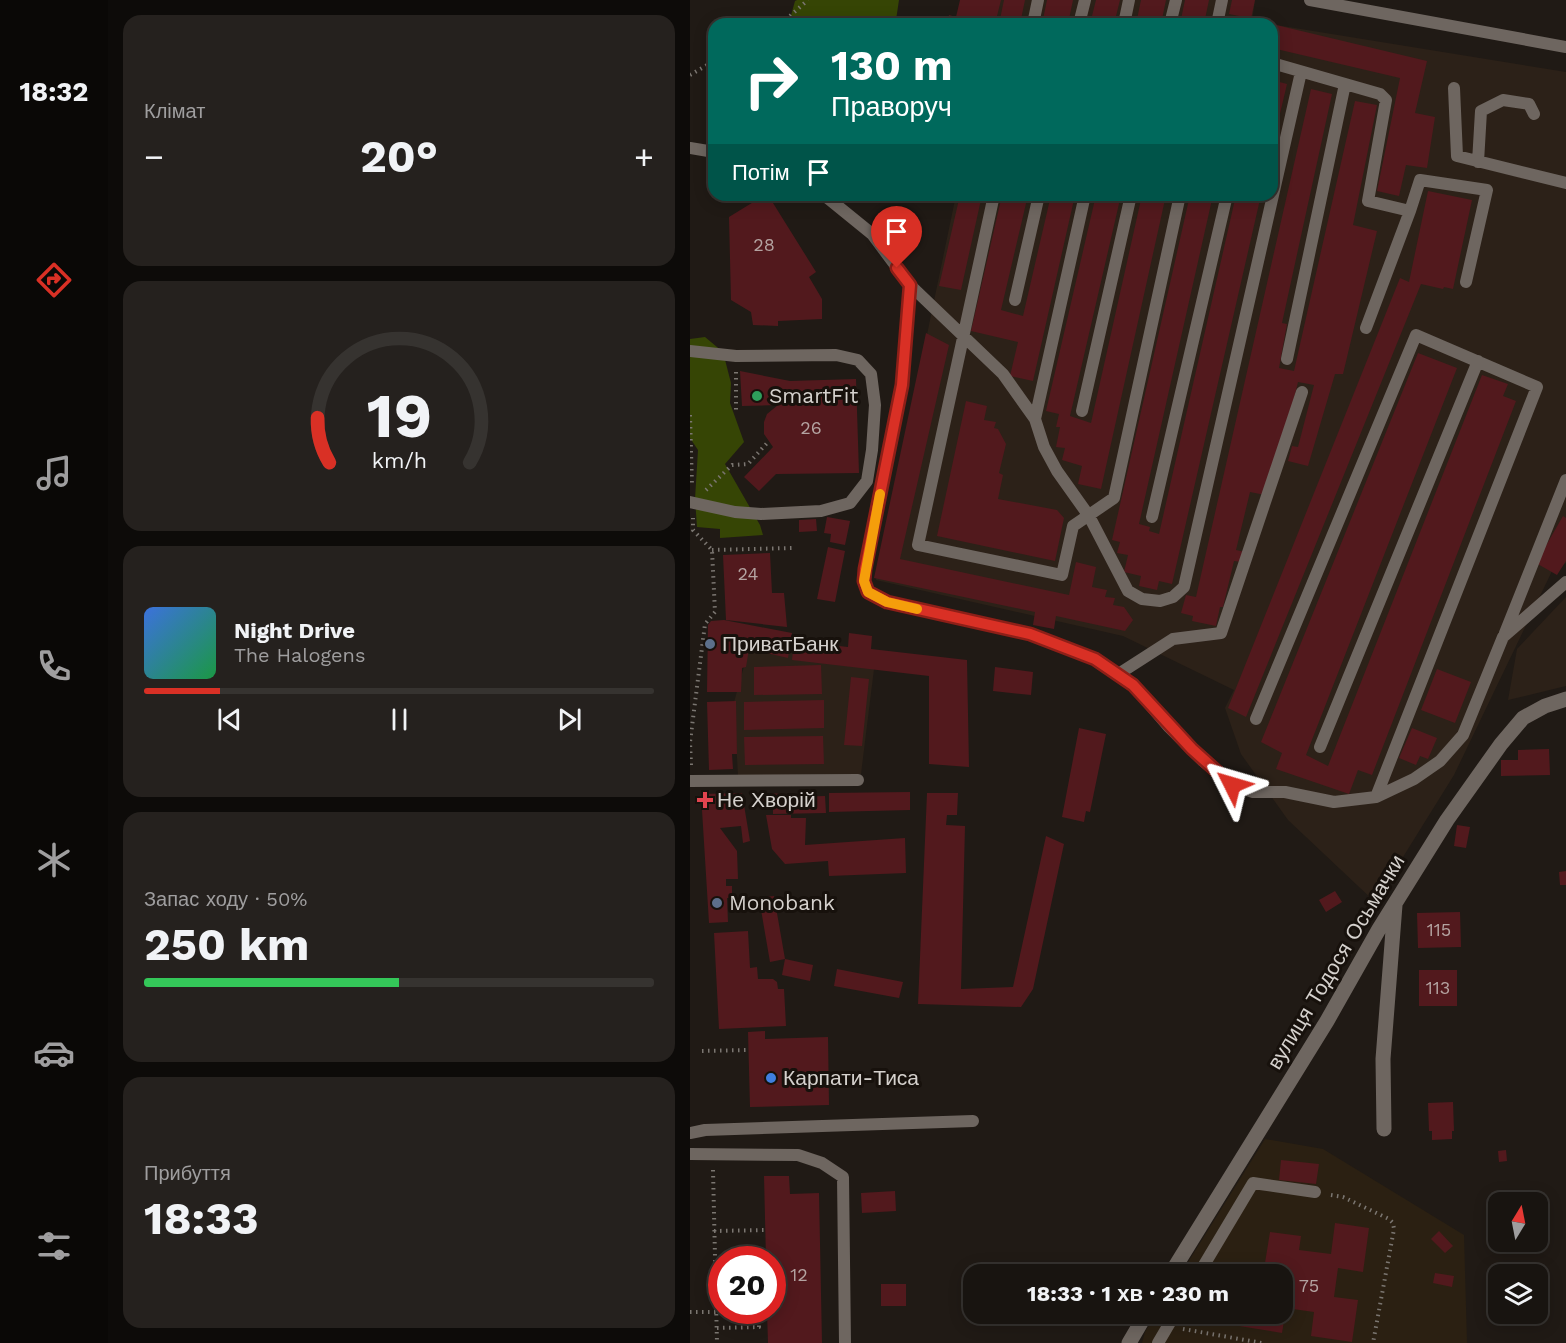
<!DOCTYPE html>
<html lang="uk">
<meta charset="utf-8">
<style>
:root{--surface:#181410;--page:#25211e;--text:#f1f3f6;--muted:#9f9e9f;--line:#363330;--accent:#d93025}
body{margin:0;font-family:"Work Sans",sans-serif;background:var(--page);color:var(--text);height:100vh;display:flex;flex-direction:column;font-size:22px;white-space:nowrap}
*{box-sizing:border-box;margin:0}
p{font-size:20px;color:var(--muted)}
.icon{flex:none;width:33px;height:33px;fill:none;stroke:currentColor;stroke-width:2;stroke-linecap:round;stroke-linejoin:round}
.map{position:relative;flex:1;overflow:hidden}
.drawer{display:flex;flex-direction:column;gap:15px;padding:15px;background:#0d0b09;width:582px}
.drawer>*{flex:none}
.hud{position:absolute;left:18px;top:18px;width:570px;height:183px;border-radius:18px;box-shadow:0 3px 15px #0003,0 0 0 2px var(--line);background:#00695c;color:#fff;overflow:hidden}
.needle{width:39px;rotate:10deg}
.tools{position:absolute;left:798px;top:1192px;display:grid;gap:12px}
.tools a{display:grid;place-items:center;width:60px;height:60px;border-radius:12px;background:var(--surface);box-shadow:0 3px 15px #0003,0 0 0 2px var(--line);font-size:30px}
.speed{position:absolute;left:18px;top:1246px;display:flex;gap:12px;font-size:30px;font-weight:700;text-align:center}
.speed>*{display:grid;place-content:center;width:78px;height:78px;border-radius:50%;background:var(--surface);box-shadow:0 3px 15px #0003,0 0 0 2px var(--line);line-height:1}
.speed .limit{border:9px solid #d22;background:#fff;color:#111}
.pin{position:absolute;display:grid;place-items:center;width:51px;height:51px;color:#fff;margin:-62px -26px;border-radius:50% 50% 50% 0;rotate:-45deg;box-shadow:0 0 6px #0007}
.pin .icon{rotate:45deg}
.me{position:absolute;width:66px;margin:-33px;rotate:310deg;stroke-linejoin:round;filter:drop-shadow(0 0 4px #0008)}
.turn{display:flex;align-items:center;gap:21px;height:126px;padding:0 24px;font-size:27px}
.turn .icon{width:78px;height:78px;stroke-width:2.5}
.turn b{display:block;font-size:42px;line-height:51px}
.then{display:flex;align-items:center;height:57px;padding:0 24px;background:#0003;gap:12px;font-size:22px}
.big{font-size:45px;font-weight:700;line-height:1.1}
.drawer .card{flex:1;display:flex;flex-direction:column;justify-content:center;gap:9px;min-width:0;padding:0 21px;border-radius:18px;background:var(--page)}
.drawer .dial{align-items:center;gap:0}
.dial svg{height:156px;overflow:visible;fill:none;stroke:var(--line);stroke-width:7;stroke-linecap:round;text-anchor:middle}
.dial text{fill:var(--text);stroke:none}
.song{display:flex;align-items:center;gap:18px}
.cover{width:72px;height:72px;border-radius:9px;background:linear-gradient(135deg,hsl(220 70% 55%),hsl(140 70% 35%))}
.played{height:6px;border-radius:3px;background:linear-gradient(90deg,var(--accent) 15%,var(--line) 15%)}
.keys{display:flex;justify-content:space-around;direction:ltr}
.heat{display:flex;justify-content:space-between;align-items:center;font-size:33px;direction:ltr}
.charge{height:9px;border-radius:4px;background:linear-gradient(90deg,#34c759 50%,var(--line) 0)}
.trip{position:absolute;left:273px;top:1264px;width:330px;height:60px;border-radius:18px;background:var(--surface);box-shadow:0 3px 15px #0003,0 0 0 2px var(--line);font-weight:700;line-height:60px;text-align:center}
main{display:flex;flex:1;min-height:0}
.dock{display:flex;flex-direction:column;width:108px;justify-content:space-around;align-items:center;background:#0a0806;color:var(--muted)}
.dock .icon{width:42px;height:42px}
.dock .on{color:var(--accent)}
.dock b{font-size:27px;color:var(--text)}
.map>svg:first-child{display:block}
.built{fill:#2c2118}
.education{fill:#2b2012}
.forest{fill:#364505}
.building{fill:#52191d}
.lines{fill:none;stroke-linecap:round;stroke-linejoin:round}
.path{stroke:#7b7671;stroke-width:4;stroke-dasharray:1.5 4.5;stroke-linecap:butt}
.lane{stroke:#6e6660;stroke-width:12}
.street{stroke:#6e6660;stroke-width:15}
.route-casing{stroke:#8d1f18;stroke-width:15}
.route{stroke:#d93025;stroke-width:10}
.slow{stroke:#f59e0b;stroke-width:10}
.leisure-dot{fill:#2e9e5b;stroke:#17110c;stroke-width:2}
.service-dot{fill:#5c6f8a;stroke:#17110c;stroke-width:2}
.health-dot{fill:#e0444e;stroke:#17110c;stroke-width:2}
.shop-dot{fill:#3f7fe0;stroke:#17110c;stroke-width:2}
.labels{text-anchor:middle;stroke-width:6;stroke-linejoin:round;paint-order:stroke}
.number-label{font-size:18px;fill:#b4a3a1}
.poi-label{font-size:21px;fill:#d5d1cd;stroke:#17110c;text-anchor:start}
.street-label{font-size:21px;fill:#d5d1cd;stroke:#17110c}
</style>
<main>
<nav class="dock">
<b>18:32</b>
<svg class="icon on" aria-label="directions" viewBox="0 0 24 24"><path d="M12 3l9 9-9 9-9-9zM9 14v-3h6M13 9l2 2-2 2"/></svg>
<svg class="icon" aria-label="music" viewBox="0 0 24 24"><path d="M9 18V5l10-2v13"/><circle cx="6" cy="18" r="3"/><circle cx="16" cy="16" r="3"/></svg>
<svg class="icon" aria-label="phone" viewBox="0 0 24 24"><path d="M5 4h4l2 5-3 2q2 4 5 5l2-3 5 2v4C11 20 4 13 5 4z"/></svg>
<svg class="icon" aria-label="climate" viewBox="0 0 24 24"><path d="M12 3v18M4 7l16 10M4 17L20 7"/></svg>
<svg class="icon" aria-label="car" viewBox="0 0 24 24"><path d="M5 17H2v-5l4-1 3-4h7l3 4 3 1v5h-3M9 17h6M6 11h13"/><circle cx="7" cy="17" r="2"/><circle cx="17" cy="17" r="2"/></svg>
<svg class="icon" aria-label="filters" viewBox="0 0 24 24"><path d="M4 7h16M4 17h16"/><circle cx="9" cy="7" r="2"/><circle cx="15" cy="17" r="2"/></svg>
</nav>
<section class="drawer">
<div class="card"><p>Клімат</p>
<div class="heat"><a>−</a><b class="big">20°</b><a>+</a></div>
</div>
<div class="card dial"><svg viewBox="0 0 100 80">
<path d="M14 69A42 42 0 1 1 86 69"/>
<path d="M14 69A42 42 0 0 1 8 46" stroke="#d93025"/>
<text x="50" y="56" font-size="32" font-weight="700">19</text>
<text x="50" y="72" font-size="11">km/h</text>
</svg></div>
<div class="card">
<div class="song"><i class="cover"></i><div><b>Night Drive</b><p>The Halogens</p></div></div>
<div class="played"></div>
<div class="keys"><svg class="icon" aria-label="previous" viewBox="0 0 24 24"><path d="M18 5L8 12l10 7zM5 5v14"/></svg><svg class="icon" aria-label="pause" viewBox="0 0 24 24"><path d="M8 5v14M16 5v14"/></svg><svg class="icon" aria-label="next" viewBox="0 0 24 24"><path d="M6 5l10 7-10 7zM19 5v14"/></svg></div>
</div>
<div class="card"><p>Запас ходу · 50%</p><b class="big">250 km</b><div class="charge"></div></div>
<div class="card"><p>Прибуття</p><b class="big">18:33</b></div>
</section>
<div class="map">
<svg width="876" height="1343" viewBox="0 0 876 1343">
<rect width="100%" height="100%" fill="#201a15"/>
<path class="built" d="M309 0H565L562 21 876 72V563L863 569 764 775 685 902 598 820 551 754 535 708 544 690 433 636 186 580 266 195H582V24H304Z
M876 597V686L818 700 827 649Z
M100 645 186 653 171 774 48 776 44 702 59 649 97 657Z"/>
<path class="education" d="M575 1139 633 1149 774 1235 777 1343H452L455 1332 466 1314H592V1275H490Z"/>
<path class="forest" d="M107 0H209L206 20C202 21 197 23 192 24 176 26 159 17 144 24H102L100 19 105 1Z
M15 337 33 352 41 383 40 403 54 442 35 464 70 525 73 535 30 538V529L7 527 5 499 8 450 0 438V339Z"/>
<path class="building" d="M270 0H311L305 24H257L259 15 266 17Z
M314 0H335L330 24H309Z
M357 0H383L378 24H352Z
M406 0H430L424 24H400Z
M451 0H476L471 24H446Z
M495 0H519L514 24H490Z
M542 0H565L561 19 580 24H558L559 18 539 14Z
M582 24 737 61 725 113 745 117 737 168 716 165 709 196 687 191 710 78 582 48Z
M582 80 597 84 583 143H582Z
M621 89 642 94 592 323 597 324 589 368 604 371 665 101 687 105 663 225 687 231 653 374H645L618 466 598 461 602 446 608 447 624 385 608 382 595 435 575 495 560 492 546 550 555 552 553 562 544 561 533 607H530L526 626 502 621 503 616 491 613 496 595 506 597Z
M738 191 782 200 763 289 754 287 753 289 731 284 556 717 538 708 710 278 719 282Z
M75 195H78L126 272 119 277 132 299V319L88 321V326L63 325 61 312 41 300 39 217Z
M270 195H292L271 290 249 286Z
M312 195H338L311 310 333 316 361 195H385L343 381 320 376 328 342 281 331Z
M406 195H431L380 416 401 423 452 195H476L411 489 388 484 392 466 372 460 375 448 366 447 370 427H366L369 414 356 411Z
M500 195H523L449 524 460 527 459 531 469 534 546 195H571L482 584 469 581 467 590 449 586 451 576 434 572 438 555 427 553 430 542 422 540Z
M236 333 259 345 210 559 379 595 386 562 406 567 402 587 417 590 415 597 425 598 423 605 434 607 443 620 435 631 366 616 364 629 343 625 345 612 184 578Z
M728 353 767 368 616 755 638 766 792 375 818 384 813 396 826 401 682 775 668 770 659 794 586 769 592 753 571 742Z
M50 371 100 381 166 379 169 473 86 474 69 491 54 477 83 447 74 434V422L77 414 88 405 52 406Z
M276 401 297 406 294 420 306 422 304 428 308 429 316 444 309 473 313 475 308 499 367 510 374 518 365 561 247 536Z
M873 516 876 518V561L867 575 846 563Z
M137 517 160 521 155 545 140 542 141 534 134 533Z
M126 519 127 531 109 532V520Z
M138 547 155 551 145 602 127 599Z
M80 553 82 593H94L97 627 36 620 33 555Z
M34 620 102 633 98 658 59 649 56 667 52 668 51 692H17L18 625 21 621Z
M159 633 182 636 181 649 277 660 279 767 239 764V676L102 660 104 641 158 647Z
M131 665 132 694 64 695V667Z
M305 667 343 672 341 695 303 691Z
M747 669 781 682 765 723 731 710Z
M161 677 179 679 172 746 154 745Z
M134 700V728L54 730V702Z
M46 701 47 754H42L43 769 19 770 17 702Z
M389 728 416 734 400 812 396 811 394 822 372 817Z
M722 728 747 738 738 759 730 756 726 765 709 758Z
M133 736 134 764 55 765 54 737Z
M859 749 860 775 811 776V760H828V750Z
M220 792V810L139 812V793Z
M52 793 60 841 53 843 51 826 30 828 47 851 48 879H36V886H42V898H37L38 922 19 923 11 794Z
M72 793 96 794 98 797 135 796 136 813 83 814V807H72Z
M237 793H268L267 815H257L256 825 275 826 271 989 323 987 356 836 374 844 343 989 331 1007 228 1004Z
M76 815H101V818H116L115 845 215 838 216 873 139 876 138 861 95 864 82 849Z
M767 825 780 827 776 848 764 846Z
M876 871V885H870L869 872Z
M645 891 652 902 636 912 629 900Z
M84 896 95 959 80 962 69 898Z
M770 912 771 947 728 948 727 913Z
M58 931 60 968 67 967 68 979H83L87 982 88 989H94L96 1026 29 1029 24 933Z
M95 959 123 965 120 981 92 975Z
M147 969 213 982 209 998 144 986Z
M729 970H767V1006H729Z
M75 1031V1039L138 1037 139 1105 60 1107 58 1032Z
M763 1102 764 1131H762V1139L742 1140V1131H739L738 1103Z
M816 1150 817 1161 809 1162 808 1151Z
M591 1160 629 1164 626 1184 589 1180Z
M74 1176H99L100 1194 129 1193 132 1343H78L77 1311H82V1260H76Z
M205 1191 206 1211 172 1213 171 1193Z
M645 1223 679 1228 673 1272 648 1268 644 1297 668 1300 662 1342 621 1336 624 1312 596 1308 592 1333 549 1326 551 1314H592V1275H588L590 1264 575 1263 580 1232 611 1236 609 1250 641 1254Z
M749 1231 763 1246 755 1253 741 1239Z
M745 1273 764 1276 762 1287 743 1283Z
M191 1284H216V1306H191Z"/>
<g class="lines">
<path class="path" d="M91 24 118 0
M0 75 24 61
M46 372V410
M0 415 2 486
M16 490 42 465 58 464 78 442
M22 550 102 548
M1 765 0 742 15 624 25 612 22 550 3 530V518
M12 1051 59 1050
M23 1170 27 1343
M641 1195 653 1197 699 1219 703 1223 704 1229 683 1343
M24 1231 75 1230
M0 1312H26
M27 1328 69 1327V1318H77
M493 1329 572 1343"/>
<path class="lane" d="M620 0 876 47
M343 24 348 0
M389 24 395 0
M434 24 439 0
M480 24 486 0
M527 24 532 0
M582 63 690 94 696 100 678 201 720 211 676 328
M764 88 767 156 876 183
M0 148 24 152
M788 162 791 111 813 100 839 104 844 114
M134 195 182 234 220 285 212 385 175 569 174 581 178 592 197 602 340 634 405 659 443 685 479 727 513 761 542 785 563 792H595L644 802 686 797 724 779 750 761 773 735 813 637 876 582
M304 195 228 545 372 575 383 526 424 498 490 195
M720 211 730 180 797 190 776 282
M220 285 313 374 345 419 354 447 367 471 399 516 438 591 452 599 470 601 483 597 494 587 611 72
M325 300 349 195
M0 351 46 356 146 355 168 360 181 374 185 405 182 450 177 481 160 503 131 511 71 514 45 512 0 502
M597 359 655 84
M392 411 441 195
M345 419 395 195
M462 517 537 195
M815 633 876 480
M427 675 483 639 531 633 612 392
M566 719 726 335 847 387 686 797
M630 747 788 361
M0 781 168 780
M0 1133 15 1130 283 1121
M0 1154 108 1155 132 1163 153 1177 155 1343
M508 1275 563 1183 625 1192
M468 1343 485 1314"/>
<path class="street" d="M694 1129 693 1059 705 905
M480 1275 637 1021 689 929 757 820 811 744 833 718 855 706 876 699
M439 1343 456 1314"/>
</g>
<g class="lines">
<g class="route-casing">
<path id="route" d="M207 268 220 285 212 385 175 569 174 581 178 592 197 602 340 634 405 659 443 685 502 749 542 785"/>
</g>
<use href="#route" class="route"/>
<path class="slow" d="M190 494 174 581 178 592 197 602 227 609"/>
</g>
<circle class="leisure-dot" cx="67" cy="396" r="6"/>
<g class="service-dot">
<circle cx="20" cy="644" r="6"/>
<circle cx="27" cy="903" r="6"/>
</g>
<path class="health-dot" d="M12 791h6v6h6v6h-6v6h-6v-6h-6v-6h6z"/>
<circle class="shop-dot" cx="81" cy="1078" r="6"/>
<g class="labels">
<g class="number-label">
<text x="74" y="251">28</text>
<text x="121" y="434">26</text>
<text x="58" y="580">24</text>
<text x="749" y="936">115</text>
<text x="748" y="994">113</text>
<text x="109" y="1281">12</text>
<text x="619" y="1292">75</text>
</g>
<g class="poi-label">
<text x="79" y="403">SmartFit</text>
<text x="32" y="651">ПриватБанк</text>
<text x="27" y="807">Не Хворій</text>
<text x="39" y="910">Monobank</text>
<text x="93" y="1085">Карпати-Тиса</text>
</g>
<g class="street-label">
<text transform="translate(646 962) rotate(-59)" y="7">вулиця Тодося Осьмачки</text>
</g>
</g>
</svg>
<div class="tools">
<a><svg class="needle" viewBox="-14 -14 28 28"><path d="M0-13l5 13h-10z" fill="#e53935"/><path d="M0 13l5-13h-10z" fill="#9f9e9f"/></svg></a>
<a><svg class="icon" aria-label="layers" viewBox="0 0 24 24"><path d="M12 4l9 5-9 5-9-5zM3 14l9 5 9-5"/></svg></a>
</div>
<div class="speed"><div class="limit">20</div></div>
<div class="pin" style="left:207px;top:268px;background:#d93025"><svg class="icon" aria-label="arrive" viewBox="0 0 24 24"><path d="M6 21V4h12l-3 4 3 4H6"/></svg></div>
<svg class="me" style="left:542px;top:785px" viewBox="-20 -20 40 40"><path d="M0-17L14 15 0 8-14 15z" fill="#d93025" stroke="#fff" stroke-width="4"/></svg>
<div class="trip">18:33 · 1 хв · 230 m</div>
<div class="hud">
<div class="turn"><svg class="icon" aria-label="right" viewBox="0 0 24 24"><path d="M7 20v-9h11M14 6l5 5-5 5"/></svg><div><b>130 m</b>Праворуч</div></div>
<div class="then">Потім<svg class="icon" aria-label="arrive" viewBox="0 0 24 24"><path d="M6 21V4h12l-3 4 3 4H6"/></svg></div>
</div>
</div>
</main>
